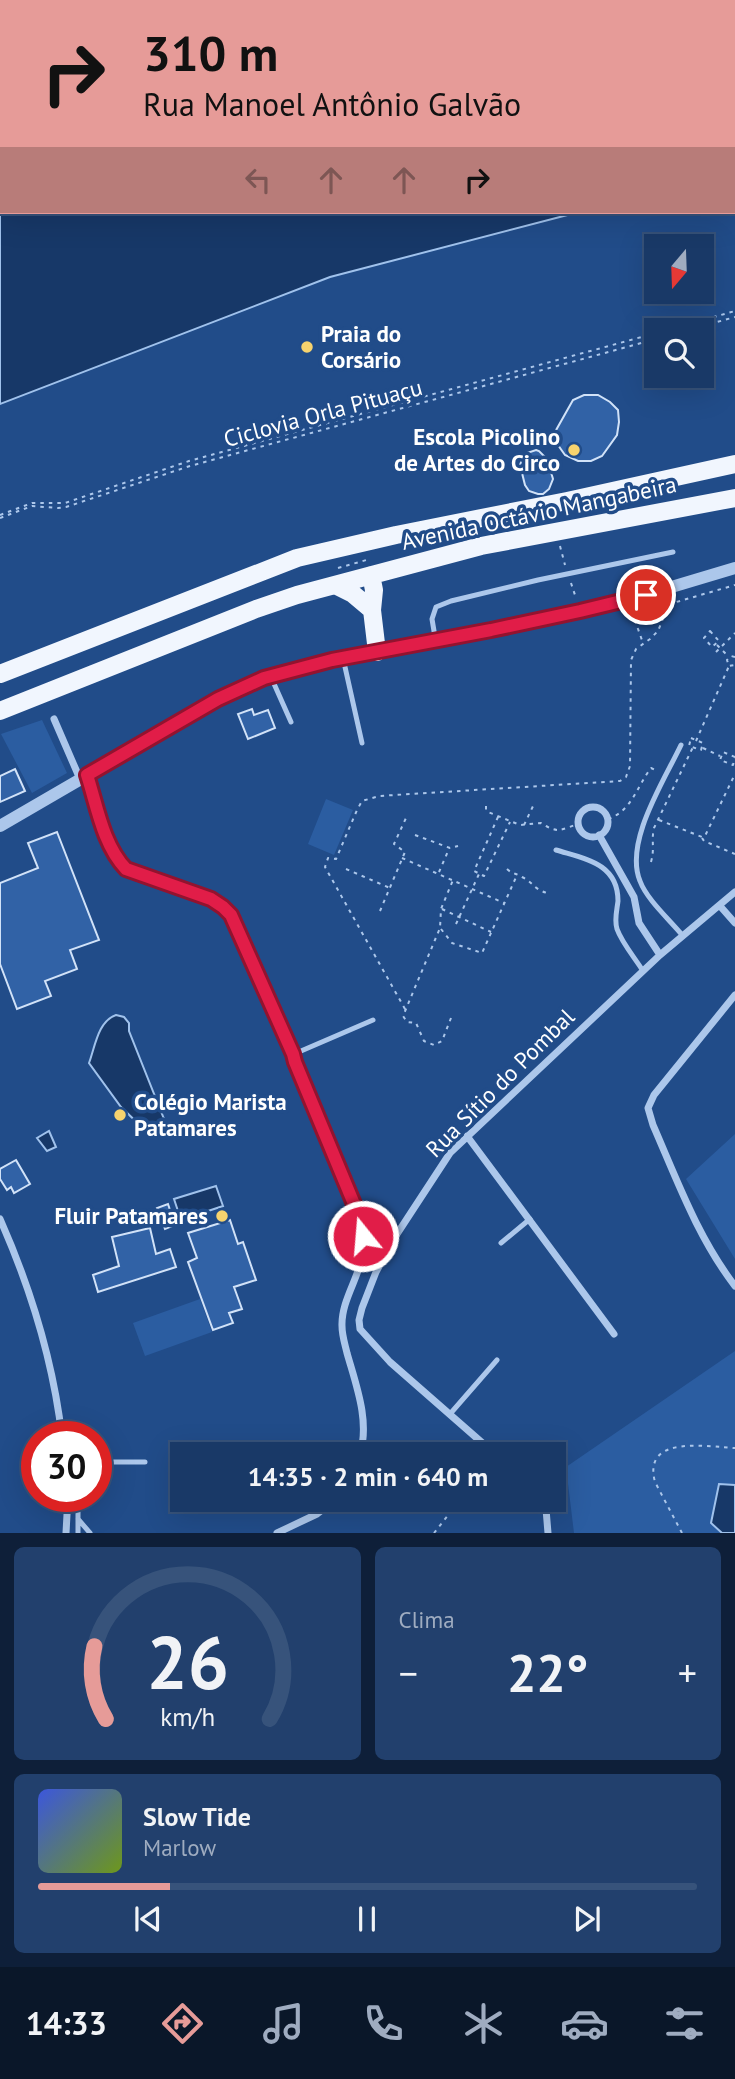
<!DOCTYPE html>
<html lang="pt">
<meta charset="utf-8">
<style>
:root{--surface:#193967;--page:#22406d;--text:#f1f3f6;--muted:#9facc0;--line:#37537b;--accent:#e69b98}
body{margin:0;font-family:"PT Sans",sans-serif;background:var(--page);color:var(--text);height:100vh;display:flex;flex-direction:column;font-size:26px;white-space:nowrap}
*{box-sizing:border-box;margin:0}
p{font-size:23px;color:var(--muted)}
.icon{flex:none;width:38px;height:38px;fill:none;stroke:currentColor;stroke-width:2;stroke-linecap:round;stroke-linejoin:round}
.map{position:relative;height:1533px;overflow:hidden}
.details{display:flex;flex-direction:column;gap:14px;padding:14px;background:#0e1f39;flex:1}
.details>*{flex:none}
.guide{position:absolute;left:0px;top:0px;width:735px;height:214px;box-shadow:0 7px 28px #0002,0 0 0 2px var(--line);background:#e69b98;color:#111;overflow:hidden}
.needle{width:46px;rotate:199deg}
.tools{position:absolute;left:644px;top:234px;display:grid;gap:14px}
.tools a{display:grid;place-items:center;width:70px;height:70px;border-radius:0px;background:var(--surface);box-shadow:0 7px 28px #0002,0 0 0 2px var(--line);font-size:35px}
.speed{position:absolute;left:21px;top:1421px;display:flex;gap:14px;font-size:35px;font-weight:700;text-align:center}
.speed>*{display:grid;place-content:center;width:91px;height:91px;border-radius:50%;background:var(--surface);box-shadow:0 7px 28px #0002,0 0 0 2px var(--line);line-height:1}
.speed .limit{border:10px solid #d22;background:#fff;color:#111}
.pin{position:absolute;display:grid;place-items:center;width:60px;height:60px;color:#fff;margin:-30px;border:4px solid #fff;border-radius:50%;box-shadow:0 2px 7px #0007}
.me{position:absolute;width:77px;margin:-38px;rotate:343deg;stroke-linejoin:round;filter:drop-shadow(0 0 5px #0008)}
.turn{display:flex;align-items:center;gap:24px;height:147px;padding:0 28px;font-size:32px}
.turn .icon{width:91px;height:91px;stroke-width:2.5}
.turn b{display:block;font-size:49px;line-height:60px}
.lanes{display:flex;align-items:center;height:66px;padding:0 28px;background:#0003;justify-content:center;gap:35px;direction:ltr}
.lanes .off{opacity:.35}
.big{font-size:52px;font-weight:700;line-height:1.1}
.details .card{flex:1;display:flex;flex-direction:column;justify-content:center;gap:10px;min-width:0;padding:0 24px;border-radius:10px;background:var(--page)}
.details .dial{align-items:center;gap:0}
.dial svg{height:182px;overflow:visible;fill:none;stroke:var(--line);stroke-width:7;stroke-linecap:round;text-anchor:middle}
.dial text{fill:var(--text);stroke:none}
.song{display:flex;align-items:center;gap:21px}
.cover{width:84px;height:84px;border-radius:10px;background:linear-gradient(135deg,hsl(230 70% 55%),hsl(80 70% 35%))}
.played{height:7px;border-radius:4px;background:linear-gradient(90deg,var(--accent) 20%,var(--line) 20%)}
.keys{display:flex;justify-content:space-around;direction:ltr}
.heat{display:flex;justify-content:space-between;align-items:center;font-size:38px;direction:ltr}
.details .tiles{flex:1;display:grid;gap:14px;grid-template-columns:1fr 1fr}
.card:last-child{grid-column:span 2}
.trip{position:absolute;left:170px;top:1442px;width:396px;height:70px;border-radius:0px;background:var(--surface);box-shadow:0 7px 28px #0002,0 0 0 2px var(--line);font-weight:700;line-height:70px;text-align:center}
.tabs{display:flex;height:112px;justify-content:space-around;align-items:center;background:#0a1729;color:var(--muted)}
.tabs .icon{width:49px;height:49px}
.tabs .current{color:var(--accent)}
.tabs b{font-size:32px;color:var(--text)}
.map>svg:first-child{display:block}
.green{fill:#2b5da1}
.water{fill:#173868;stroke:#a0c2ec;stroke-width:2}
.building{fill:#3162a6;stroke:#d1e2f8;stroke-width:2}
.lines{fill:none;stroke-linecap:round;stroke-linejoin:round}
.path{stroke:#acc7eb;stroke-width:2;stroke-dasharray:3.5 5;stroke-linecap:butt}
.service{stroke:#acc7eb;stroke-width:5}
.minor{stroke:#acc7eb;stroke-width:7}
.tertiary{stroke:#acc7eb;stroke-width:12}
.primary{stroke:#f1f6fe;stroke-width:18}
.route-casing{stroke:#92132f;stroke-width:18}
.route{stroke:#e11d48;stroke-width:12}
.poi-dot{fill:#f7d36e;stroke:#214c89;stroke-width:2.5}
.labels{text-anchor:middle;stroke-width:7;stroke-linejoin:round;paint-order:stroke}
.poi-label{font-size:23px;font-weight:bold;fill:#fff;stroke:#214c89;text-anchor:start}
.street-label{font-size:23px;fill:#fff;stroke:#214c89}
</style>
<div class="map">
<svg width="735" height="1533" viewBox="0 0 735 1533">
<rect width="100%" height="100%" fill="#214c89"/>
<path class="green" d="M42 720 67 773 32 793 1 734Z
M326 799 353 810 334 855 308 844Z
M735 1134V1259L686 1179Z
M200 1299 212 1332 145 1356 133 1323Z
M735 1351V1533H574L566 1467Z"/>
<path class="water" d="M0 0H735V171H733V2H2V212H579L330 277 0 404Z
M116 1015 124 1017 129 1023V1031L164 1119 159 1129 148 1133 121 1107 89 1063C95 1047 98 1021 116 1015Z
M49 1131 56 1147 47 1151 37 1138Z
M216 1186 223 1206 181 1220 174 1199Z
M719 1484 735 1485V1533H722L711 1523Z"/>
<path class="building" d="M584 395H598L610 402 618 410 619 422 617 435 602 456 591 461H578L565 455 558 445 555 432 573 400Z
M536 450 539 451 547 459 553 479 549 489 543 494H538L529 491 525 485 520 465 524 454Z
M252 709 254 715 268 710 275 728 248 739 238 714Z
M15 769 25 791 0 802V776Z
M57 832 99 940 70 950 77 969 45 981 51 996 17 1009 0 964V883L38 868 28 843Z
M16 1160 30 1184 14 1193 11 1187 7 1190 0 1179V1169Z
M168 1204 175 1225 165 1229 157 1208Z
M230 1220 238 1244 243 1242 256 1280 234 1287 242 1309 229 1313 233 1323 213 1330 188 1262 197 1258 188 1233Z
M150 1228 156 1254 170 1249 176 1267 98 1292 93 1275 119 1266 112 1237Z"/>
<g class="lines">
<path class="path" d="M664 331 735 311
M685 331 735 317
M0 515 32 503H65L189 461 656 333
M0 518 32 506 58 508 66 507 190 466 656 339
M560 546 565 565
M338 568 370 559
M571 583 576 598
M632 612 643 643
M710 631 719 641 712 647 704 638Z
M717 645 728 656
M716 652 735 633
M735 657 731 656 727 660 729 666 735 665
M691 738 703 743 701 750 689 746Z
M696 741 729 666
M703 748 720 756
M735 757 723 752 720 760 733 765 735 758
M486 806V810L488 812 520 825 541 823C558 834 560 830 578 824
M498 817 474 871 484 876 510 822
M608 819C632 811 637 786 651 768L657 771
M659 820 702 837 705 836 735 774
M524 825 535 802
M415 835 450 848 458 846
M702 838 704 841 735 854
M402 858 504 903
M651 862C655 848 651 841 654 828L693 747
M346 869 390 888
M507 869C512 874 516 873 522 877 533 882 533 889 547 893
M439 872 449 849
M442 909 491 932
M380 911 405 852 394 844 406 818
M456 924 479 874
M441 929 452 943 482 953 517 875
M405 1009 325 867 328 858 336 859 357 810 362 801 379 796 620 781 626 777 630 766 631 660 636 649 650 639 658 631 668 606 673 603 735 585
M451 1018 442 1041 434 1045 424 1041 416 1023 407 1022 403 1016 440 928 441 909 453 880
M461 1454 471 1444
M434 1533 453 1509 442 1500
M682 1533 655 1482C642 1434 708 1447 735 1448"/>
<path class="service" d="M435 637 432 619 436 607 451 601 538 580 673 552
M343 658 362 743
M271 677 291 722
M681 745C664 781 624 842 640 881 647 900 670 920 683 936
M556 850C585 859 618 863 618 901 617 910 614 920 617 929 622 943 635 958 643 971
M294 1054 373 1020
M501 1243 530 1219
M450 1414 497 1360
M96 1462H145
M78 1496V1533
M78 1519 90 1533"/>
<path class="minor" d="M54 719 80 779
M87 775C97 806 103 845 126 869L211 899 223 907 231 915 294 1054 295 1062 359 1216C361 1228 365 1241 363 1253 359 1278 341 1301 342 1326 342 1336 345 1344 347 1353 356 1385 370 1421 360 1454
M578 822a15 15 0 1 1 30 0a15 15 0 1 1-30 0Z
M599 835 634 897 639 923 660 955
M720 906 735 923
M735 995 654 1095 648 1108 653 1125C677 1180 698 1238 735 1286
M467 1136 614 1334
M0 1219C31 1289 53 1360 62 1437
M495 1454 390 1362 360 1329 359 1320 362 1308 376 1272 397 1234 450 1153 660 955 735 892
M542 1500 546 1509 548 1533
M66 1533 68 1496
M277 1533 317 1514 335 1500"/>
<path class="tertiary" d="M0 826 203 708 233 691 264 678 294 669 343 657 580 611 628 600 735 568"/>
<path class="primary" d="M371 575 374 590 372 610 377 652
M337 586 353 594 372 610
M0 674 297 558 396 535 567 501 735 464
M0 711 256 609 297 595 481 546 735 498"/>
</g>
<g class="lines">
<g class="route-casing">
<path id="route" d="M363 1236 359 1216 295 1062 293 1054 231 915 223 907 211 899 126 869C103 845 97 806 87 775L218 699 264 678 332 660 491 630 580 611 646 595"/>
</g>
<use href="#route" class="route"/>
</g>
<g class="poi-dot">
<circle cx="307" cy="347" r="7"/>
<circle cx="574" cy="450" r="7"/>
<circle cx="120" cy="1115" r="7"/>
<circle cx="222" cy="1216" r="7"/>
</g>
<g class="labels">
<g class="poi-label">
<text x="321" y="342">Praia do<tspan x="321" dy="26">Corsário</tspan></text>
<text x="560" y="445" text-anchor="end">Escola Picolino<tspan x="560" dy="26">de Artes do Circo</tspan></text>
<text x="134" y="1110">Colégio Marista<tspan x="134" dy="26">Patamares</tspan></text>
<text x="208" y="1224" text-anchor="end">Fluir Patamares</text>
</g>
<g class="street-label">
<text transform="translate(323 413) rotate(-15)" y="8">Ciclovia Orla Pituaçu</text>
<text transform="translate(539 513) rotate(-12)" y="8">Avenida Octávio Mangabeira</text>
<text transform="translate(500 1083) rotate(-45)" y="8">Rua Sítio do Pombal</text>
</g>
</g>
</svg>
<div class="tools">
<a><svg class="needle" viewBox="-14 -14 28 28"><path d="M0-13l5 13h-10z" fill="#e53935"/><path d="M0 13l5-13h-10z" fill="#9facc0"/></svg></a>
<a><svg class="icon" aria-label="search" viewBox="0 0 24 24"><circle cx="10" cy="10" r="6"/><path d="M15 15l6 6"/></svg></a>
</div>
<div class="speed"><div class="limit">30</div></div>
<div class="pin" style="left:646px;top:595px;background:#d93025"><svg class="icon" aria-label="arrive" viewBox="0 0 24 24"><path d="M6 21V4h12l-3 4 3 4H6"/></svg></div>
<svg class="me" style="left:363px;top:1236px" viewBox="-20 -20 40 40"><circle r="17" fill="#e11d48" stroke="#fff" stroke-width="3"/><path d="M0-11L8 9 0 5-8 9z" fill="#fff"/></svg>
<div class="trip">14:35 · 2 min · 640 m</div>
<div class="guide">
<div class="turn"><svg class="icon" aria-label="right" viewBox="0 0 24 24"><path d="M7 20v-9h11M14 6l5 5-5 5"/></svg><div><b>310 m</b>Rua Manoel Antônio Galvão</div></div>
<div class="lanes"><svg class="icon off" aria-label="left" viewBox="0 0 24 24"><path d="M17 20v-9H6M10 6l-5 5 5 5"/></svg><svg class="icon off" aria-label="ahead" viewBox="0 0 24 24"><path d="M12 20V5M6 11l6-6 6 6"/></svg><svg class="icon off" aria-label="ahead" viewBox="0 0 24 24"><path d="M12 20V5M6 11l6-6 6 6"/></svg><svg class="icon" aria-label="right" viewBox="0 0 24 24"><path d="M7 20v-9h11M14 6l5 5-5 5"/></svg></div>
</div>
</div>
<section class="details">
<div class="tiles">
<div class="card dial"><svg viewBox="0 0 100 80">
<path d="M14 69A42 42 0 1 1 86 69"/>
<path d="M14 69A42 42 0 0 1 9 37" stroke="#e69b98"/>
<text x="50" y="56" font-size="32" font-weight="700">26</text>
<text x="50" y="72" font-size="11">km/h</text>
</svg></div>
<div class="card"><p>Clima</p>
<div class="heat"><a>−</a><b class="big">22°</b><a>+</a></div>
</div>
<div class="card">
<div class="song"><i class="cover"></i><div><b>Slow Tide</b><p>Marlow</p></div></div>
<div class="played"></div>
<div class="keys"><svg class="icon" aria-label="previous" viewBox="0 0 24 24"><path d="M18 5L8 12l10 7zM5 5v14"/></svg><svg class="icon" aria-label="pause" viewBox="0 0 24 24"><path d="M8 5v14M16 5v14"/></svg><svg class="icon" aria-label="next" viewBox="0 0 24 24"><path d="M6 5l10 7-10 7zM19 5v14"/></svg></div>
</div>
</div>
</section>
<nav class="tabs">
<b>14:33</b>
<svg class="icon current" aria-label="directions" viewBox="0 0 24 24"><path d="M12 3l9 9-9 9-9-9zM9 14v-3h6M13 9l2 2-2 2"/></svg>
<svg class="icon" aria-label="music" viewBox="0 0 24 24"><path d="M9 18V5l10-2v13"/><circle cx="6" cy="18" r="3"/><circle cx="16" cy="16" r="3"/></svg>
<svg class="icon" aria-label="phone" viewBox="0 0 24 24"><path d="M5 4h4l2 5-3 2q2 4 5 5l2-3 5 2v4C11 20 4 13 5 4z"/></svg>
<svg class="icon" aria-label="climate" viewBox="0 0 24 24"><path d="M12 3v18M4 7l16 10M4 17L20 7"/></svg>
<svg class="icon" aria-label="car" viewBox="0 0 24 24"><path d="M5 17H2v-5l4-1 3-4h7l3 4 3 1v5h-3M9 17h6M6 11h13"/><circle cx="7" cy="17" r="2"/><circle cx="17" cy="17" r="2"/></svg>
<svg class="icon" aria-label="filters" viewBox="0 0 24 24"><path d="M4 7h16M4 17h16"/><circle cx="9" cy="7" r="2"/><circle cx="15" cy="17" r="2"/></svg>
</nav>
